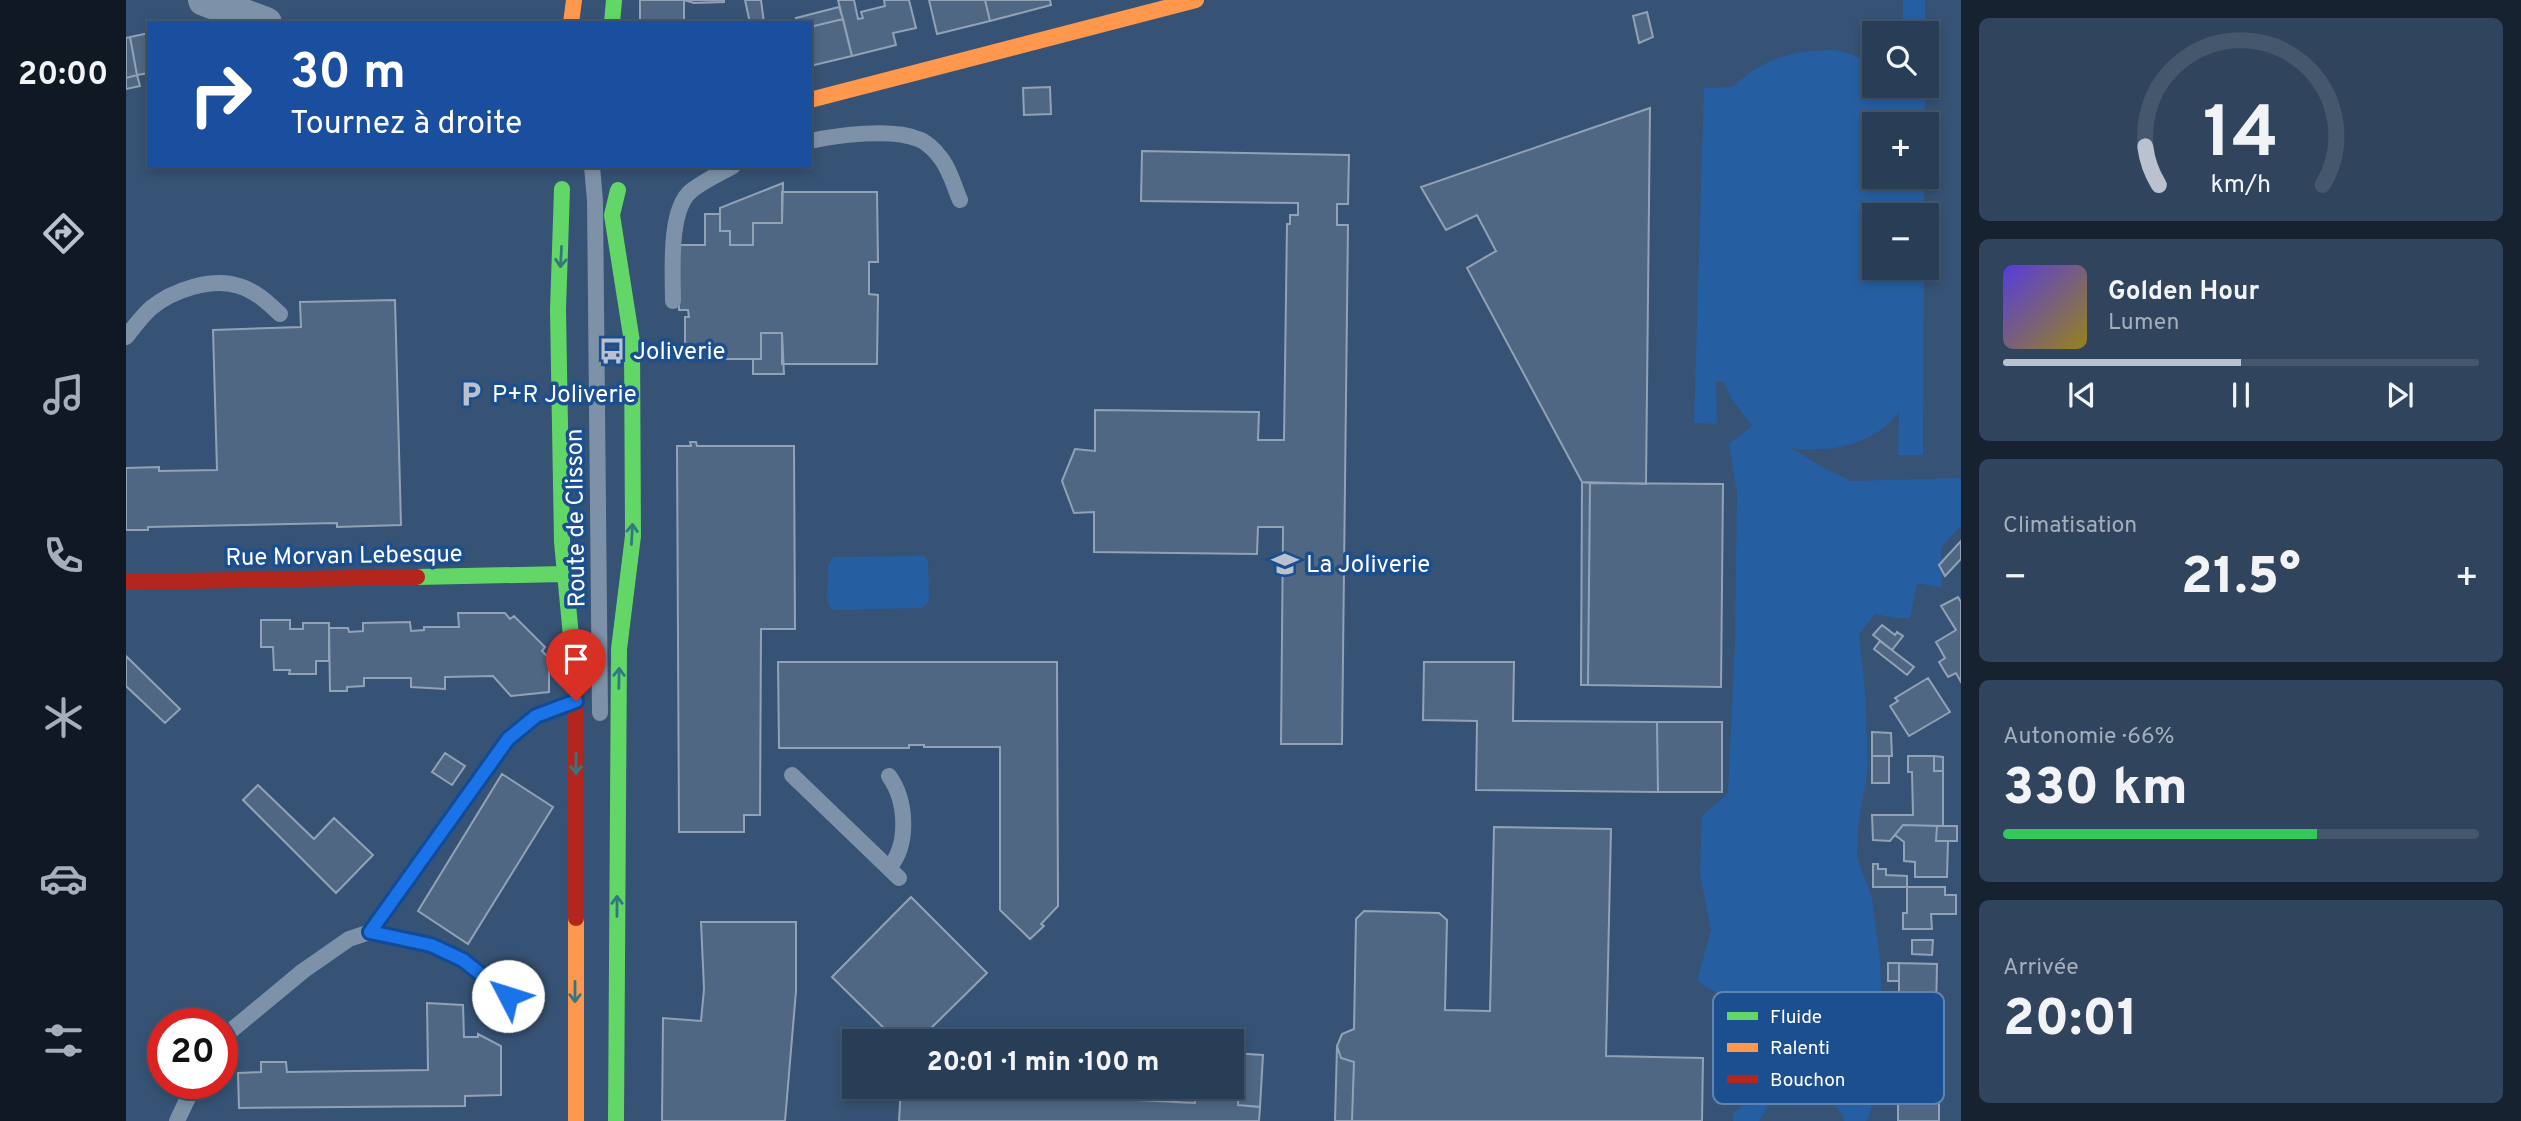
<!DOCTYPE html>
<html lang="fr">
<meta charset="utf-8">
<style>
:root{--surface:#283e57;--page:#30455d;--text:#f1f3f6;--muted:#a5aeba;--line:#44576d;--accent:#b9c2ce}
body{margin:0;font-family:Overpass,sans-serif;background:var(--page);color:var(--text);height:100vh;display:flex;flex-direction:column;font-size:26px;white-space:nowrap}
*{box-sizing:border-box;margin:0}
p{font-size:23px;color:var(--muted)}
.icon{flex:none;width:38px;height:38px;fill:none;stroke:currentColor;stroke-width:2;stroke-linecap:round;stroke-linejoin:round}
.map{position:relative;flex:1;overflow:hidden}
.drawer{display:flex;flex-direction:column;gap:18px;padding:18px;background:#162230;width:560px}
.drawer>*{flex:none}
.banner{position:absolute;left:21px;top:21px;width:665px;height:147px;border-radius:0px;box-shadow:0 4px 10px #0003,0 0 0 2px var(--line);background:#1a4fa0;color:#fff;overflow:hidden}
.fabs{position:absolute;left:1736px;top:21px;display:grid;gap:14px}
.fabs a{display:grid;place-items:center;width:77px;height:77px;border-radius:0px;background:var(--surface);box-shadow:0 4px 10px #0003,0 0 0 2px var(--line);font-size:35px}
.speed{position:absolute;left:21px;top:1008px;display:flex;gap:14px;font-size:35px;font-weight:700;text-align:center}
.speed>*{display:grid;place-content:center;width:91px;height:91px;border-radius:50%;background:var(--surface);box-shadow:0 4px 10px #0003,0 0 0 2px var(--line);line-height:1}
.speed .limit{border:10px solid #d22;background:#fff;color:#111}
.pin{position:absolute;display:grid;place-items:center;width:60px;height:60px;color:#fff;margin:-72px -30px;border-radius:50% 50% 50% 0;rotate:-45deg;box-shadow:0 0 7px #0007}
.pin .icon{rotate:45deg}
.me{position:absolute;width:77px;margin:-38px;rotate:310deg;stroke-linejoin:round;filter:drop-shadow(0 0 5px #0008)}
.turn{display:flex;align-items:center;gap:24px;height:147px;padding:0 28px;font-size:32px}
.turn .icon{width:91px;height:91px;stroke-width:2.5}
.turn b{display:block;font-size:49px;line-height:60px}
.big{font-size:52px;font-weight:800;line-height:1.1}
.drawer .widget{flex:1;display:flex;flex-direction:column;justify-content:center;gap:10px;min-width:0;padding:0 24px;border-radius:10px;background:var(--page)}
.drawer .dial{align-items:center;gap:0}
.dial svg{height:182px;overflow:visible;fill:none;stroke:var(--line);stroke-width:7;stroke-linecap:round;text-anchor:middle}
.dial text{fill:var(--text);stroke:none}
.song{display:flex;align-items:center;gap:21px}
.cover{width:84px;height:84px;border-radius:10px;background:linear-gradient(135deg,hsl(250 70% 55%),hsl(50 70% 35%))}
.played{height:7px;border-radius:4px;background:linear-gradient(90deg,var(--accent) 50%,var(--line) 50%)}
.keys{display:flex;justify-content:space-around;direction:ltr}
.heat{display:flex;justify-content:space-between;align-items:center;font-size:38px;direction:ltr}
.charge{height:10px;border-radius:5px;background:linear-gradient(90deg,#34c759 66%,var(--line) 0)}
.trip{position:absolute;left:716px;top:1029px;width:402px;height:70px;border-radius:0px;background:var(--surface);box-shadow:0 4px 10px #0003,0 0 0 2px var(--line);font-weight:800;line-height:70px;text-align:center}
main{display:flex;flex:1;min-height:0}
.dock{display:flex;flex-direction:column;width:126px;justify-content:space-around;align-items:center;background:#101923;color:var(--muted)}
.dock .icon{width:49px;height:49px}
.dock .current{color:var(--accent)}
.dock b{font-size:32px;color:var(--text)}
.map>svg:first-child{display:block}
.green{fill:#265fa1}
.building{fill:#506783;stroke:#92a2b6;stroke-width:2}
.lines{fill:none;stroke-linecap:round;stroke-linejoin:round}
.lane{stroke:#7d92a8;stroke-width:16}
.street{stroke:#7d92a8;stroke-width:32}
.fast{stroke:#63d668;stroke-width:16}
.slow{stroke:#ff974d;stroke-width:16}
.jam{stroke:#b3261e;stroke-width:16}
.oneway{stroke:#317883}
.route-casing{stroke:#114b97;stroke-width:18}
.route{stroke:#1a73e8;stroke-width:12}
.labels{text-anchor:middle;stroke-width:7;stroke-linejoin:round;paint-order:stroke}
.poi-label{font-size:24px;fill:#fff;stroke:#1b4f8f;text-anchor:start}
.street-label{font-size:24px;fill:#fff;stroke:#1b4f8f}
.key{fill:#1b4f8f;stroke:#5f84b1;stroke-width:2}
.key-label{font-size:19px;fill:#fff}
</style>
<main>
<nav class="dock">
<b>20:00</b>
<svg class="icon current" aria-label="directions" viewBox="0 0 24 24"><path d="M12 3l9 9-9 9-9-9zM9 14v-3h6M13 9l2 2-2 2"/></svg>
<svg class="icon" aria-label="music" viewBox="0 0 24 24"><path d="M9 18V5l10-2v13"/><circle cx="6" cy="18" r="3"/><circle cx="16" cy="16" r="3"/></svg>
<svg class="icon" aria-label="phone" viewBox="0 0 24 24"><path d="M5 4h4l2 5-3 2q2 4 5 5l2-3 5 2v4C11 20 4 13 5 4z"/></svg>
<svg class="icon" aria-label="climate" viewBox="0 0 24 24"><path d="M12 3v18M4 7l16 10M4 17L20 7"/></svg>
<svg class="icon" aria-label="car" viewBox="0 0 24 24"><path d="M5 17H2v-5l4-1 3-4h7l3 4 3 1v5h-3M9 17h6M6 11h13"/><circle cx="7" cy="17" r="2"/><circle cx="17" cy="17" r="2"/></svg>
<svg class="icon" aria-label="filters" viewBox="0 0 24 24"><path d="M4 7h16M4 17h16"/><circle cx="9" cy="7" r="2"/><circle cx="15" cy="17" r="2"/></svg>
</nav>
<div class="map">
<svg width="1835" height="1121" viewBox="0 0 1835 1121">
<rect width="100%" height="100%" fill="#365274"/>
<path class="green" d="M1777 0H1799V33H1777Z
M1707 50 1725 54 1748 64V86L1776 88 1799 86V124H1748V177H1798V215H1748V268H1798L1797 455H1772L1773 411C1749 446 1703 453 1665 448L1694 466 1725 481 1835 478V526L1815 547 1816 588 1791 583 1784 618H1770L1749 614 1733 634 1739 692 1742 766 1732 826 1731 857 1746 898 1754 961 1757 1031 1744 1115 1740 1121H1718L1716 1114 1695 1090 1666 1083 1642 1106 1633 1121H1607V1113L1650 1084 1643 1056 1593 994 1571 981 1585 930 1574 874 1576 816 1602 793 1609 643 1611 492 1603 444 1626 426 1604 397 1598 382 1590 381 1591 424 1568 423 1578 88 1607 87C1638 58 1665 51 1707 50Z
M798 556 802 562 803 601 796 608 706 610 701 601 702 565 708 557Z"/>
<path class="building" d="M514 0H598V2L568 3 558 0V23H514Z
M619 0H635L638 23H624Z
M712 0H728L732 19 737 18 735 12 759 6 758 0H783L790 28 767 33 770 45 726 56Z
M803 0H859L864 21 811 34Z
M859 0H924L925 5 864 21Z
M713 7 717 19 684 27V23H671L670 18Z
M1521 12 1527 37 1513 43 1507 16Z
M717 19 726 56 684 66V27Z
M23 33V73L11 75 4 37Z
M4 37 11 75 0 78V38Z
M11 75 14 86 0 89V78Z
M924 87 925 114 898 115 897 88Z
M1524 108 1520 484 1456 482 1341 268 1370 251 1351 215 1320 230 1295 187Z
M1016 151 1223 155 1222 204H1211V225H1222L1216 744H1155L1157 527H1132L1131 554 968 552V512L948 513 936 481 949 449 969 451V410L1133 412 1132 440H1158L1161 224H1164V215H1172V203L1015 201Z
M657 183 656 223H627V245H604V231H594V208Z
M656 192H751L752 262H743V294L752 295 751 364H656V333H635V359H563L562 353H559V317H563L562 310H553V245H579V214H594V231H604V245H627V223H656Z
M269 300 275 525 211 527V523L22 527V530H0V468L33 467V471L91 470 87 330 175 327 174 302Z
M635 333H656L658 374H627V359H635Z
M564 442H570L571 446H668L669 629H635L634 815H618V832H553L551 446H565Z
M1456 482 1464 483 1462 685H1455Z
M1464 483 1597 484 1595 687 1462 685Z
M1835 541V559L1819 576 1813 565Z
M1832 597 1835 602V682L1830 673 1822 677 1813 662 1819 658 1810 642 1830 630 1815 606Z
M332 613H379L384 619 388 616 419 647 416 651 423 658V692L385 696 367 676 319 677V689L285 687V678H238V686L221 687V691H204L203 628H222L223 632 237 631V623L284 622 285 631 298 630V627H333Z
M135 620H164V629H177V623H203V661H190V674H163L164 670H148L147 647H135Z
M1756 625 1769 635 1771 632 1777 636 1766 650 1747 635Z
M1754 641 1788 667 1781 675 1748 649Z
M0 656 54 709 39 723 0 686Z
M652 662H931L932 906 915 924 918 926 904 939 874 910V747H798V745H783V748H653Z
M1298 662H1388L1387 721 1531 722 1532 792 1350 790 1351 721 1297 720Z
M1802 678 1824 712 1783 736 1764 706 1772 701 1769 698Z
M1531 722H1596V792H1532Z
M1746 732 1765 733 1766 756H1746Z
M319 753 339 766 326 785 306 772Z
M1746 756H1763V783H1746Z
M1782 756H1808V771H1817V826L1777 825 1764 841 1747 840 1746 815H1787L1786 772H1782Z
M1808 756 1817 757V771H1808Z
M376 774 427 807 342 944 292 911Z
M132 785 188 839 208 818 247 855 210 893 117 800Z
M1777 825 1811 826 1810 841H1822L1821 877H1789V862L1778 861V842L1769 835Z
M1811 826H1831V841H1810Z
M1368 827 1485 829 1480 1056 1577 1058 1576 1121H1226L1228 1062 1215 1058 1211 1046 1216 1034 1228 1029 1230 919 1238 911 1313 913 1321 920 1319 1010 1364 1011Z
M1747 864H1752V869H1760V875L1781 876V887H1747Z
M1781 887H1819V895H1830V914H1805L1806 929H1777V913H1781Z
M785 897 861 973 792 1041H771L706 977Z
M575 922H670V991L659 1121H536L537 1018 575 1021 578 989Z
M1786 940H1807L1806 955 1786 954Z
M1762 963H1773V981H1762Z
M1773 963 1811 964 1810 1014 1773 1013Z
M301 1003 337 1005 338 1037H352V1034L375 1046V1095L339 1096V1106L113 1108 112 1073 135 1072V1062H160L161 1072 302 1070Z
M1211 1046 1215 1058 1228 1062 1226 1121H1209Z
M1106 1053 1137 1055 1134 1107 1112 1105 1114 1075H1106Z
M1772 1072 1808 1073 1807 1090H1813V1121H1772Z
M1106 1075H1114L1112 1105 1134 1107 1133 1121H773L775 1087H818V1090L1069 1103 1070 1087H1106Z
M1048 1087H1070L1069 1103 1047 1102Z"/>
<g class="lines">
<path class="lane" d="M684 141C712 135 766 128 792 139 799 141 809 150 813 156 823 167 828 186 834 200
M466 166 469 201 474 713
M547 301C547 273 542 210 565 191 577 181 593 174 607 166
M0 337C8 327 16 316 25 308 47 290 86 277 113 286 130 291 142 303 154 314
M666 775 773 878
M763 868C783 845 781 801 763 776
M244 932 382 739 410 716 450 701
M96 1042 101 1034 177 971 223 939 244 932 305 945 337 960 382 996 399 1018
M51 1121 69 1083"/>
<path class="street" d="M78 0 140 23"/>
<path class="fast" d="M486 23 488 0
M436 189 432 310 436 542 449 678
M291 577 438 574
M490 1121 493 649 507 536 506 342 486 215 492 190"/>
<path class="slow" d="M445 23 448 0
M684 100 1070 0
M450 918V1121"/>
<path class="jam" d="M0 582 291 577
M449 678 450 918"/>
</g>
<defs><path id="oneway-shaft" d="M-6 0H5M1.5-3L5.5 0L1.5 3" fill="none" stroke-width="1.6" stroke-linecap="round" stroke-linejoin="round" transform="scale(1.75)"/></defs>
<g class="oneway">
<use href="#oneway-shaft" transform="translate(435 257) rotate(93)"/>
<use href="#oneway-shaft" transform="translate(506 534) rotate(-87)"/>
<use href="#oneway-shaft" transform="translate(493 678) rotate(-89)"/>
<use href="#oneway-shaft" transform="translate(450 764) rotate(90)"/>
<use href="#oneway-shaft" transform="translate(491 906) rotate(-90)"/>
<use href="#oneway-shaft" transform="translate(449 992) rotate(90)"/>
</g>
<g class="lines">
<g class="route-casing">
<path id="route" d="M382 996 337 960 305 945 244 932 382 739 410 716 450 701"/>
</g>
<use href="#route" class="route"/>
</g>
<defs>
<g id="bus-bare" transform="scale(2.1)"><path d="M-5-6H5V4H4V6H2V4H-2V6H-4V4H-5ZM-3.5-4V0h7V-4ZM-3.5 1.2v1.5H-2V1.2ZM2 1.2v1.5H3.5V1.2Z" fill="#b9c2ce" stroke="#1b4f8f" stroke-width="2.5" paint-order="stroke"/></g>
<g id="parking-bare" transform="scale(2.1)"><path d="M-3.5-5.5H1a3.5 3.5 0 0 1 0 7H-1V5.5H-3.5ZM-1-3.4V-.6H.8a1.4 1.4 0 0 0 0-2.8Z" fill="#b9c2ce" stroke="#1b4f8f" stroke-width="2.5" paint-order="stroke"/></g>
<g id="school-bare" transform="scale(2.1)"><path d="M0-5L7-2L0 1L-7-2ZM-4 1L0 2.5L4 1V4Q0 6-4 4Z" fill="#b9c2ce" stroke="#1b4f8f" stroke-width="2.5" paint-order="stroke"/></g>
</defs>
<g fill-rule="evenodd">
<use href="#bus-bare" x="486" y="351"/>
<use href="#parking-bare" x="345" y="394"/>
<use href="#school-bare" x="1159" y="564"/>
</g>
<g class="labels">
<g class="poi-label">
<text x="507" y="359">Joliverie</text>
<text x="366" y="402">P+R Joliverie</text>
<text x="1180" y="572">La Joliverie</text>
</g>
<g class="street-label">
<text transform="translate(449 518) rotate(-91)" y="8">Route de Clisson</text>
<text transform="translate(218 555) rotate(-1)" y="8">Rue Morvan Lebesque</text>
</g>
</g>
<rect x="1587" y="992" width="231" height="112" rx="10" class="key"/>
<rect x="1601" y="1012" width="31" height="8" fill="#63d668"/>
<rect x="1601" y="1043" width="31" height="9" fill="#ff974d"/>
<rect x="1601" y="1075" width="31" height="8" fill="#b3261e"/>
<g class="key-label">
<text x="1644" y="1023">Fluide</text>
<text x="1644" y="1054">Ralenti</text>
<text x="1644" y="1086">Bouchon</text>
</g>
</svg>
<div class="fabs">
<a><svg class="icon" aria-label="search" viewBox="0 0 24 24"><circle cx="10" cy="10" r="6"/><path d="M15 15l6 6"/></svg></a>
<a>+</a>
<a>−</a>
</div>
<div class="speed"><div class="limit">20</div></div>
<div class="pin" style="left:450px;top:701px;background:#d93025"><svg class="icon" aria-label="arrive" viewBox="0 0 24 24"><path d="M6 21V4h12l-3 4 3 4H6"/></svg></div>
<svg class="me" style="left:382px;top:996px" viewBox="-20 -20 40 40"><circle r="19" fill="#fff"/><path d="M0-13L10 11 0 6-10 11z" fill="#1a73e8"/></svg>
<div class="trip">20:01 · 1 min · 100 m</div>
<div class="banner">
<div class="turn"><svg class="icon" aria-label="right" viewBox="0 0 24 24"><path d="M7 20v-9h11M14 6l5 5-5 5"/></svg><div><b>30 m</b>Tournez à droite</div></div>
</div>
</div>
<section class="drawer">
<div class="widget dial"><svg viewBox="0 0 100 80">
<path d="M14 69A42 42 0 1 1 86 69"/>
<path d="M14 69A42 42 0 0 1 8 52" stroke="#b9c2ce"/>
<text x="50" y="56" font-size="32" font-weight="700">14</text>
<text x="50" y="72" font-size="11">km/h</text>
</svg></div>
<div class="widget">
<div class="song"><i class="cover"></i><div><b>Golden Hour</b><p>Lumen</p></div></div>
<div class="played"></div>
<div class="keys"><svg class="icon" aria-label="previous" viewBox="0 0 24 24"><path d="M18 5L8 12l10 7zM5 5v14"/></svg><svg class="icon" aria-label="pause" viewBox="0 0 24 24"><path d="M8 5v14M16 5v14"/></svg><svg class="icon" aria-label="next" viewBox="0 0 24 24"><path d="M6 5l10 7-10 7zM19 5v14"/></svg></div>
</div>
<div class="widget"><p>Climatisation</p>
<div class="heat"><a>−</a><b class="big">21.5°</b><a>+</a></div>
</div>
<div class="widget"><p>Autonomie · 66%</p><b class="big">330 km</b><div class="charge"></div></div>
<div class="widget"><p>Arrivée</p><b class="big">20:01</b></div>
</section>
</main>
